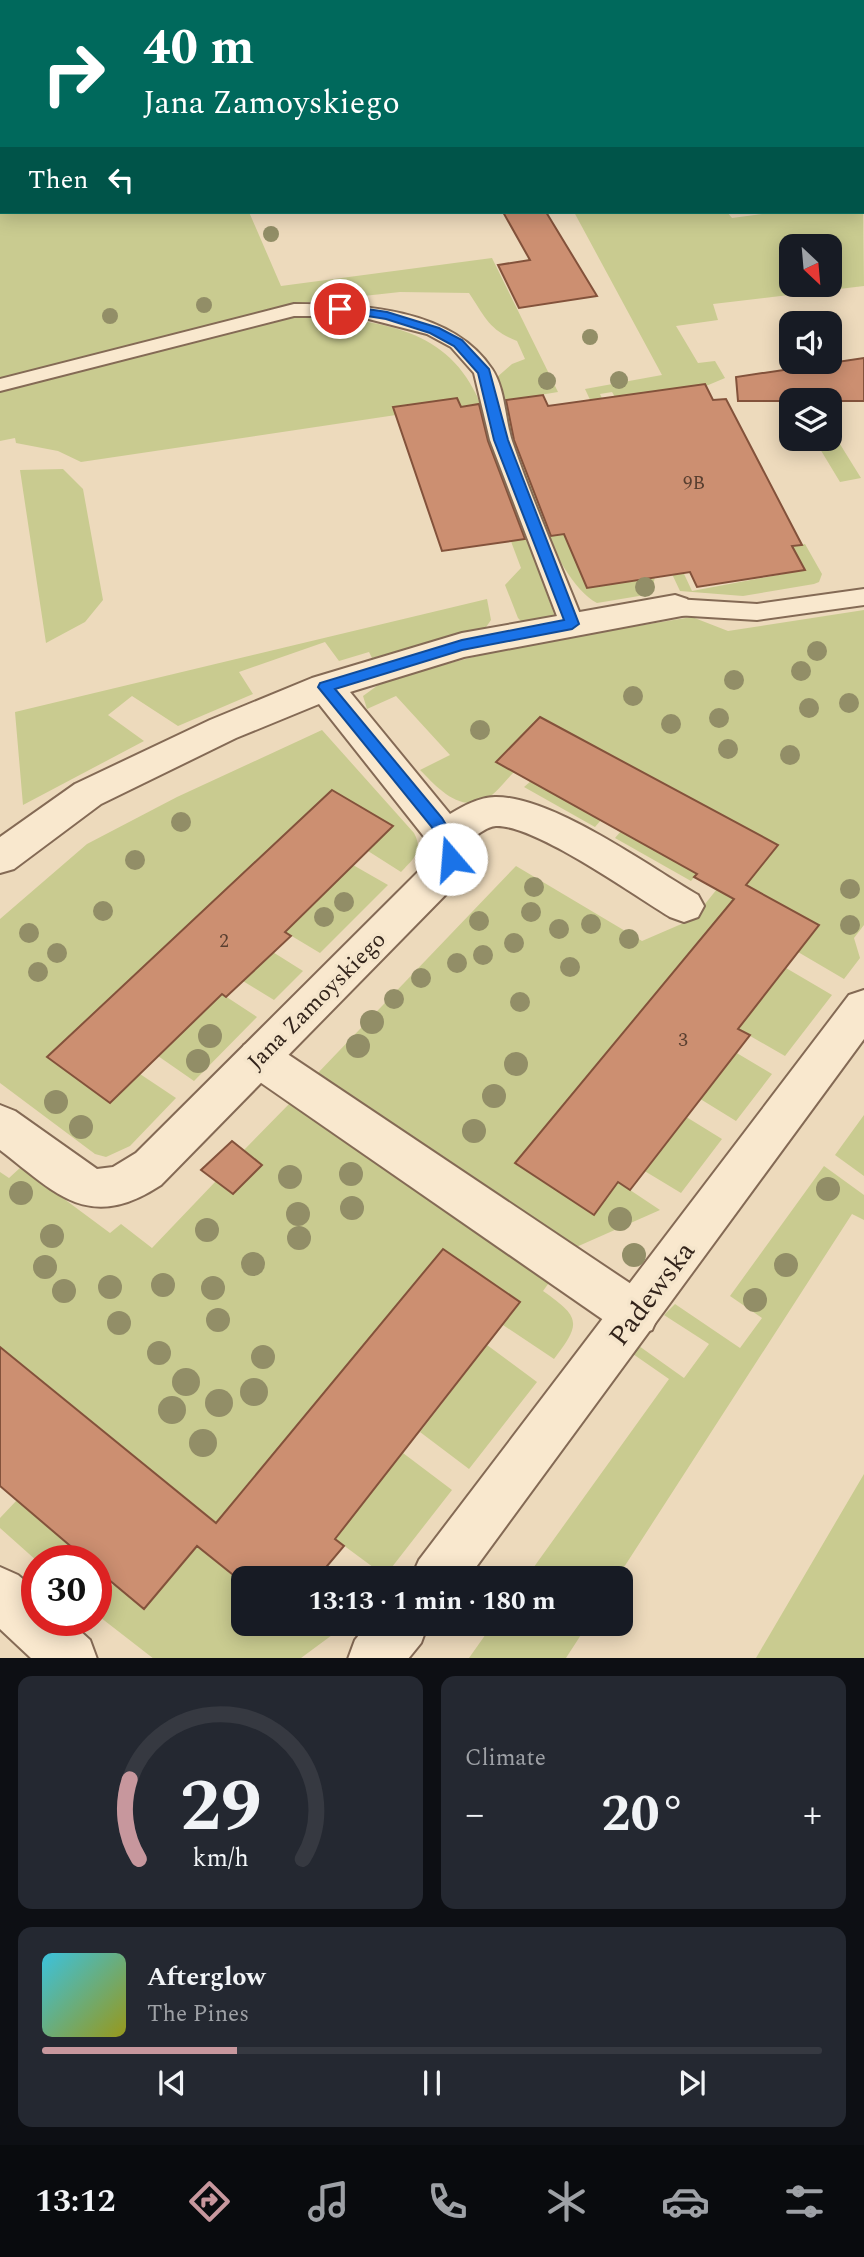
<!DOCTYPE html>
<meta charset="utf-8">
<style>
:root{--surface:#171b24;--page:#242831;--text:#f1f3f6;--muted:#9ea1a6;--line:#363941;--accent:#c7979d}
body{margin:0;font-family:Spectral,serif;background:var(--page);color:var(--text);height:100vh;display:flex;flex-direction:column;font-size:26px;white-space:nowrap}
*{box-sizing:border-box;margin:0}
p{font-size:23px;color:var(--muted)}
.icon{flex:none;width:38px;height:38px;fill:none;stroke:currentColor;stroke-width:2;stroke-linecap:round;stroke-linejoin:round}
.map{position:relative;height:1658px;overflow:hidden}
.sheet{display:flex;flex-direction:column;gap:18px;padding:18px;background:#0d0f14;flex:1}
.sheet>*{flex:none}
.banner{position:absolute;left:0px;top:0px;width:864px;height:214px;box-shadow:0 4px 18px #0003;background:#00695c;color:#fff;overflow:hidden}
.needle{width:46px;rotate:154deg}
.controls{position:absolute;left:779px;top:234px;display:grid;gap:14px}
.controls a{display:grid;place-items:center;width:63px;height:63px;border-radius:14px;background:var(--surface);box-shadow:0 4px 18px #0003;font-size:35px}
.speed{position:absolute;left:21px;top:1545px;display:flex;gap:14px;font-size:35px;font-weight:700;text-align:center}
.speed>*{display:grid;place-content:center;width:91px;height:91px;border-radius:50%;background:var(--surface);box-shadow:0 4px 18px #0003;line-height:1}
.speed .limit{border:10px solid #d22;background:#fff;color:#111}
.pin{position:absolute;display:grid;place-items:center;width:60px;height:60px;color:#fff;margin:-30px;border:4px solid #fff;border-radius:50%;box-shadow:0 2px 7px #0007}
.me{position:absolute;width:77px;margin:-38px;rotate:342deg;stroke-linejoin:round;filter:drop-shadow(0 0 5px #0008)}
.turn{display:flex;align-items:center;gap:24px;height:147px;padding:0 28px;font-size:32px}
.turn .icon{width:91px;height:91px;stroke-width:2.5}
.turn b{display:block;font-size:49px;line-height:60px}
.then{display:flex;align-items:center;height:66px;padding:0 28px;background:#0003;gap:14px;font-size:26px}
.big{font-size:52px;font-weight:700;line-height:1.1}
.sheet .tile{flex:1;display:flex;flex-direction:column;justify-content:center;gap:10px;min-width:0;padding:0 24px;border-radius:14px;background:var(--page)}
.sheet .dial{align-items:center;gap:0}
.dial svg{height:182px;overflow:visible;fill:none;stroke:var(--line);stroke-width:7;stroke-linecap:round;text-anchor:middle}
.dial text{fill:var(--text);stroke:none}
.song{display:flex;align-items:center;gap:21px}
.cover{width:84px;height:84px;border-radius:10px;background:linear-gradient(135deg,hsl(190 70% 55%),hsl(60 70% 35%))}
.played{height:7px;border-radius:4px;background:linear-gradient(90deg,var(--accent) 25%,var(--line) 25%)}
.keys{display:flex;justify-content:space-around;direction:ltr}
.heat{display:flex;justify-content:space-between;align-items:center;font-size:38px;direction:ltr}
.sheet .tiles{flex:1;display:grid;gap:18px;grid-template-columns:1fr 1fr}
.tile:last-child{grid-column:span 2}
.trip{position:absolute;left:231px;top:1566px;width:402px;height:70px;border-radius:14px;background:var(--surface);box-shadow:0 4px 18px #0003;font-weight:700;line-height:70px;text-align:center}
.tabs{display:flex;height:112px;justify-content:space-around;align-items:center;background:#090b0e;color:var(--muted)}
.tabs .icon{width:49px;height:49px}
.tabs .selected{color:var(--accent)}
.tabs b{font-size:32px;color:var(--text)}
.map>svg:first-child{display:block}
.green{fill:#c9cb90;fill-rule:evenodd}
.building{fill:#cc8f71;stroke:#83523b;stroke-width:2}
.lines{fill:none;stroke-linecap:round;stroke-linejoin:round}
.service-casing{stroke:#846a55;stroke-width:4}
.pedestrian-casing{stroke:#846a55;stroke-width:4}
.minor-casing{stroke:#846a55;stroke-width:4}
.service{fill:#f9e8ce;fill-rule:evenodd}
.pedestrian{fill:#f9e8ce;fill-rule:evenodd}
.minor{fill:#f9e8ce;fill-rule:evenodd}
.tree{fill:#928e67}
.route{fill:#1a73e8;stroke:#114b97;stroke-width:2}
.labels{text-anchor:middle;stroke-width:7;stroke-linejoin:round;paint-order:stroke}
.number-label{font-size:19px;fill:#593f30}
.street-label{font-size:23px;fill:#33241b;stroke:#f5e5cb}
.near-street-label{font-size:28px;fill:#33241b;stroke:#f5e5cb}
</style>
<div class="map">
<svg width="864" height="1659" viewBox="0 0 864 1659">
<rect width="100%" height="100%" fill="#eddabc"/>
<path class="green" d="M0 118 2 212H249L281 286 492 258 558 392 509 400 587 588 655 577 651 594 597 603C549 578 506 431 496 378L512 364 525 359 517 341C489 330 485 317 469 293L400 292 291 304 0 378Z
M863 202 864 286 713 304 718 320 676 326 698 363 715 361 725 378 706 386 705 384 615 397 612 392 600 394 692 591 804 570 792 546 805 544 822 574 819 582 814 584 743 596 680 591 585 389 662 375 574 212H727L732 218 776 212H863ZM791 247H830V285H791Z
M304 315C374 321 444 325 477 396L555 617 523 623 518 618 505 585 521 568 457 398 394 407 396 415 81 462 58 451 16 443 15 438 0 441V390Z
M830 428 861 478 840 482 814 439H830Z
M63 469 83 489 103 600 85 622 46 643 20 470Z
M487 599 491 620 484 630 372 658 369 652 339 661 325 642 239 672 253 694 178 726 132 696 108 715 144 741 23 805 15 712Z
M864 610V925L854 938 860 958 844 979 798 952 819 925 746 885 778 845 540 718 496 761 514 772C506 780 496 794 486 799 459 813 437 787 420 770L450 755 396 696 367 709 363 696 385 680 520 645 692 617 728 631Z
M322 730 414 833C424 852 414 858 401 872L368 851 393 826 332 791 47 1056 110 1103 140 1074 176 1098 130 1146 106 1157 95 1154 0 1083V919L87 844 177 797Z
M531 781 601 820 595 827 524 787Z
M621 831 697 874 691 881 615 838Z
M353 865 388 885 320 953 285 932Z
M516 866 642 941 693 919 717 889 737 895 515 1163 594 1215 618 1182 660 1210 574 1248 316 1075Z
M268 949 303 971 274 1000 238 978Z
M786 968 832 995 785 1056 738 1029Z
M222 994 257 1017 194 1081 158 1056Z
M725 1046 772 1074 736 1121 689 1092Z
M291 1102 551 1280 543 1291C580 1317 582 1323 554 1359L503 1325 520 1302 442 1250 216 1523 0 1347V1172L9 1178 21 1167 110 1233 121 1224 152 1248 216 1181 233 1194 262 1165 244 1150Z
M675 1110 722 1139 681 1193 633 1164Z
M864 1115V1176L835 1155Z
M824 1166 864 1195V1220L852 1214 617 1578H526L669 1379 633 1354 639 1346 684 1378 709 1344 664 1315 675 1304 740 1348 762 1318 730 1296Z
M487 1345 537 1382 469 1469 420 1432Z
M403 1453 452 1490 385 1576 335 1539Z
M864 1474V1658H756Z
M17 1500 88 1561H37L0 1528V1518Z
M197 1546 243 1584V1624H347L301 1658 154 1659 96 1614V1604L114 1583 144 1608Z
M493 1624H588L566 1658H469Z"/>
<path class="building" d="M503 212H546L597 296 519 308 498 265 530 260Z
M864 358V401H738L736 377Z
M705 384 713 400 726 399 802 545 792 546 805 570 697 587 690 572 587 588 564 534 551 536 514 440 506 400 543 395 548 406Z
M457 398 461 407 479 404 488 441 525 539 442 551 393 407Z
M540 717 778 845 746 885 819 925 738 1029 750 1035 630 1190 618 1182 594 1215 515 1163 734 899 694 877 697 874 496 762Z
M332 790 393 826 285 932 291 936 226 997 222 994 110 1103 47 1057Z
M232 1141 262 1165 233 1194 201 1170Z
M443 1249 520 1302 335 1539 344 1546 317 1578H237L197 1546 144 1609 96 1569V1561H88L0 1486V1347L216 1523Z"/>
<g class="lines">
<g class="service-casing">
<path id="service" d="M581 0H598L599 2H582Z
M294 304C360 304 452 308 492 369 505 388 505 419 512 441 533 503 560 563 584 624L580 630H564L560 624 490 440 474 373 451 347 427 334 357 316H294L0 391V379Z
M864 589V605L757 620 675 615 667 613 663 607 667 601 675 599 757 604Z"/>
</g>
<g class="pedestrian-casing">
<path id="pedestrian" d="M259 1040 274 1045 652 1298 659 1314 652 1330 635 1336 618 1330 244 1071 238 1058 244 1045Z"/>
</g>
<g class="minor-casing">
<path id="minor" d="M863 19H864V33H863Z
M0 20H2V34H0Z
M675 595 687 599 692 607 687 615 464 657 350 692 450 814C463 806 480 797 495 797 552 796 648 866 698 895L704 906 698 917 684 922 670 917C633 895 536 825 496 826 487 826 476 836 468 841L471 848 458 882 161 1185C89 1232 58 1195 0 1150V1105L15 1111 97 1169 113 1167 136 1153 427 863 433 848 319 704 236 738 101 804 14 869 0 873V837L75 784 210 720 312 678 462 633Z
M864 990V1039L468 1578H411L419 1560 849 995Z
M0 1567 18 1575 37 1591V1620H68L90 1640 97 1659H32L0 1629Z
M368 1624H428L421 1643 408 1659H348L355 1640Z"/>
</g>
<use href="#service" class="service"/>
<use href="#pedestrian" class="pedestrian"/>
<use href="#minor" class="minor"/>
</g>
<g class="tree">
<circle cx="271" cy="234" r="8"/>
<circle cx="204" cy="305" r="8"/>
<circle cx="110" cy="316" r="8"/>
<circle cx="590" cy="337" r="8"/>
<circle cx="619" cy="380" r="9"/>
<circle cx="547" cy="381" r="9"/>
<circle cx="645" cy="587" r="10"/>
<circle cx="817" cy="651" r="10"/>
<circle cx="801" cy="671" r="10"/>
<circle cx="734" cy="680" r="10"/>
<circle cx="633" cy="696" r="10"/>
<circle cx="849" cy="703" r="10"/>
<circle cx="809" cy="708" r="10"/>
<circle cx="719" cy="718" r="10"/>
<circle cx="671" cy="724" r="10"/>
<circle cx="480" cy="730" r="10"/>
<circle cx="728" cy="749" r="10"/>
<circle cx="790" cy="755" r="10"/>
<circle cx="181" cy="822" r="10"/>
<circle cx="135" cy="860" r="10"/>
<circle cx="534" cy="887" r="10"/>
<circle cx="850" cy="889" r="10"/>
<circle cx="344" cy="902" r="10"/>
<circle cx="103" cy="911" r="10"/>
<circle cx="531" cy="912" r="10"/>
<circle cx="324" cy="917" r="10"/>
<circle cx="479" cy="921" r="10"/>
<circle cx="591" cy="924" r="10"/>
<circle cx="850" cy="925" r="10"/>
<circle cx="559" cy="929" r="10"/>
<circle cx="29" cy="933" r="10"/>
<circle cx="629" cy="939" r="10"/>
<circle cx="514" cy="943" r="10"/>
<circle cx="57" cy="953" r="10"/>
<circle cx="483" cy="955" r="10"/>
<circle cx="457" cy="963" r="10"/>
<circle cx="570" cy="967" r="10"/>
<circle cx="38" cy="972" r="10"/>
<circle cx="421" cy="978" r="10"/>
<circle cx="394" cy="999" r="10"/>
<circle cx="520" cy="1002" r="10"/>
<circle cx="372" cy="1022" r="12"/>
<circle cx="210" cy="1036" r="12"/>
<circle cx="358" cy="1046" r="12"/>
<circle cx="198" cy="1061" r="12"/>
<circle cx="516" cy="1064" r="12"/>
<circle cx="494" cy="1096" r="12"/>
<circle cx="56" cy="1102" r="12"/>
<circle cx="81" cy="1127" r="12"/>
<circle cx="474" cy="1131" r="12"/>
<circle cx="351" cy="1174" r="12"/>
<circle cx="290" cy="1177" r="12"/>
<circle cx="828" cy="1189" r="12"/>
<circle cx="21" cy="1193" r="12"/>
<circle cx="352" cy="1208" r="12"/>
<circle cx="298" cy="1214" r="12"/>
<circle cx="620" cy="1219" r="12"/>
<circle cx="207" cy="1230" r="12"/>
<circle cx="52" cy="1236" r="12"/>
<circle cx="299" cy="1238" r="12"/>
<circle cx="634" cy="1255" r="12"/>
<circle cx="253" cy="1264" r="12"/>
<circle cx="786" cy="1265" r="12"/>
<circle cx="45" cy="1267" r="12"/>
<circle cx="163" cy="1285" r="12"/>
<circle cx="110" cy="1287" r="12"/>
<circle cx="213" cy="1288" r="12"/>
<circle cx="64" cy="1291" r="12"/>
<circle cx="755" cy="1300" r="12"/>
<circle cx="218" cy="1320" r="12"/>
<circle cx="119" cy="1323" r="12"/>
<circle cx="159" cy="1353" r="12"/>
<circle cx="263" cy="1357" r="12"/>
<circle cx="186" cy="1382" r="14"/>
<circle cx="254" cy="1392" r="14"/>
<circle cx="219" cy="1403" r="14"/>
<circle cx="172" cy="1410" r="14"/>
<circle cx="203" cy="1443" r="14"/>
</g>
<path class="route" d="M340 305 387 312 439 328 462 340 489 369 508 440 579 624 572 629 462 650 335 689 442 818 460 848 456 863 451 865 443 859 444 848 431 826 318 687 320 683 462 640 564 620 494 440 478 373 454 346 430 333 386 319 336 311V306Z"/>
<g class="labels">
<g class="number-label">
<text x="694" y="489">9B</text>
<text x="224" y="947">2</text>
<text x="683" y="1046">3</text>
</g>
<g class="street-label">
<text transform="translate(316 1000) rotate(-45)" y="8">Jana Zamoyskiego</text>
</g>
<g class="near-street-label">
<text transform="translate(651 1293) rotate(-53)" y="10">Padewska</text>
</g>
</g>
</svg>
<div class="controls">
<a><svg class="needle" viewBox="-14 -14 28 28"><path d="M0-13l5 13h-10z" fill="#e53935"/><path d="M0 13l5-13h-10z" fill="#9ea1a6"/></svg></a>
<a><svg class="icon" aria-label="sound" viewBox="0 0 24 24"><path d="M4 9h4l5-4v14l-5-4H4zM17 9q2 3 0 6"/></svg></a>
<a><svg class="icon" aria-label="layers" viewBox="0 0 24 24"><path d="M12 4l9 5-9 5-9-5zM3 14l9 5 9-5"/></svg></a>
</div>
<div class="speed"><div class="limit">30</div></div>
<div class="pin" style="left:340px;top:309px;background:#d93025"><svg class="icon" aria-label="arrive" viewBox="0 0 24 24"><path d="M6 21V4h12l-3 4 3 4H6"/></svg></div>
<svg class="me" style="left:451px;top:859px" viewBox="-20 -20 40 40"><circle r="19" fill="#fff"/><path d="M0-13L10 11 0 6-10 11z" fill="#1a73e8"/></svg>
<div class="trip">13:13 · 1 min · 180 m</div>
<div class="banner">
<div class="turn"><svg class="icon" aria-label="right" viewBox="0 0 24 24"><path d="M7 20v-9h11M14 6l5 5-5 5"/></svg><div><b>40 m</b>Jana Zamoyskiego</div></div>
<div class="then">Then<svg class="icon" aria-label="left" viewBox="0 0 24 24"><path d="M17 20v-9H6M10 6l-5 5 5 5"/></svg></div>
</div>
</div>
<section class="sheet">
<div class="tiles">
<div class="tile dial"><svg viewBox="0 0 100 80">
<path d="M14 69A42 42 0 1 1 86 69"/>
<path d="M14 69A42 42 0 0 1 10 34" stroke="#c7979d"/>
<text x="50" y="56" font-size="32" font-weight="700">29</text>
<text x="50" y="72" font-size="11">km/h</text>
</svg></div>
<div class="tile"><p>Climate</p>
<div class="heat"><a>−</a><b class="big">20°</b><a>+</a></div>
</div>
<div class="tile">
<div class="song"><i class="cover"></i><div><b>Afterglow</b><p>The Pines</p></div></div>
<div class="played"></div>
<div class="keys"><svg class="icon" aria-label="previous" viewBox="0 0 24 24"><path d="M18 5L8 12l10 7zM5 5v14"/></svg><svg class="icon" aria-label="pause" viewBox="0 0 24 24"><path d="M8 5v14M16 5v14"/></svg><svg class="icon" aria-label="next" viewBox="0 0 24 24"><path d="M6 5l10 7-10 7zM19 5v14"/></svg></div>
</div>
</div>
</section>
<nav class="tabs">
<b>13:12</b>
<svg class="icon selected" aria-label="directions" viewBox="0 0 24 24"><path d="M12 3l9 9-9 9-9-9zM9 14v-3h6M13 9l2 2-2 2"/></svg>
<svg class="icon" aria-label="music" viewBox="0 0 24 24"><path d="M9 18V5l10-2v13"/><circle cx="6" cy="18" r="3"/><circle cx="16" cy="16" r="3"/></svg>
<svg class="icon" aria-label="phone" viewBox="0 0 24 24"><path d="M5 4h4l2 5-3 2q2 4 5 5l2-3 5 2v4C11 20 4 13 5 4z"/></svg>
<svg class="icon" aria-label="climate" viewBox="0 0 24 24"><path d="M12 3v18M4 7l16 10M4 17L20 7"/></svg>
<svg class="icon" aria-label="car" viewBox="0 0 24 24"><path d="M5 17H2v-5l4-1 3-4h7l3 4 3 1v5h-3M9 17h6M6 11h13"/><circle cx="7" cy="17" r="2"/><circle cx="17" cy="17" r="2"/></svg>
<svg class="icon" aria-label="filters" viewBox="0 0 24 24"><path d="M4 7h16M4 17h16"/><circle cx="9" cy="7" r="2"/><circle cx="15" cy="17" r="2"/></svg>
</nav>
